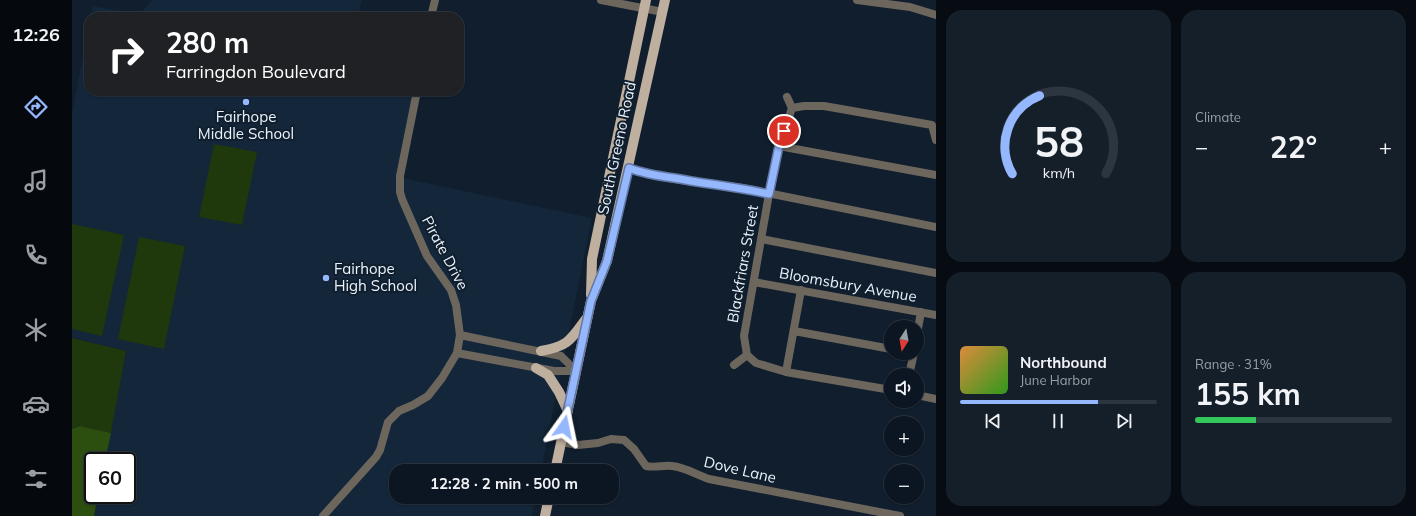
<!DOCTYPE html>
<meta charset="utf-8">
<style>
:root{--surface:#0c1622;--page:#151f2a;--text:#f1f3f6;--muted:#9a9fa5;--line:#2c3540;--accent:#95b7fd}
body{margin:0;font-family:Mulish,sans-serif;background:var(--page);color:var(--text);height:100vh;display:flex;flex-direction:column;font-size:15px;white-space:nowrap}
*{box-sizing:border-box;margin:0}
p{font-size:13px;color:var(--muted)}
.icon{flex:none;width:22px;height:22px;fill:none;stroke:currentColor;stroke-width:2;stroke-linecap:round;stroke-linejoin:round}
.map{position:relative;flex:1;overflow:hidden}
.sheet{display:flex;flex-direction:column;gap:10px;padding:10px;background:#070c13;width:480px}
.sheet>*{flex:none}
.top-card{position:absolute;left:12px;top:12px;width:380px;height:84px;border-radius:16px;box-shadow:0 1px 3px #0004,0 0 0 1px var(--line);background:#202124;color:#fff;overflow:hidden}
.needle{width:26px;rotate:191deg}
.fabs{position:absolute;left:812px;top:320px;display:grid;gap:8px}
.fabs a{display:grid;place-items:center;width:40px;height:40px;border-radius:50%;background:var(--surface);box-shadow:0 1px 3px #0004,0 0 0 1px var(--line);font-size:20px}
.speed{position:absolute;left:12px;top:452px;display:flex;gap:8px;font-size:20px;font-weight:700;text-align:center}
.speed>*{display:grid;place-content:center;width:52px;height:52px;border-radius:50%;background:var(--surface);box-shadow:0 1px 3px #0004,0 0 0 1px var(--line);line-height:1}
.speed .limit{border:2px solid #111;border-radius:6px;background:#fff;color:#111}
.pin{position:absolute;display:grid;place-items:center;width:34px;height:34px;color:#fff;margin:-17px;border:2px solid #fff;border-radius:50%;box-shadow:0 1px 4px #0007}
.me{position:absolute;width:44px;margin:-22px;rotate:12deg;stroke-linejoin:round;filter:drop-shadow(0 0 3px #0008)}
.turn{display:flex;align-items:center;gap:14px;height:84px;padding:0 16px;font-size:18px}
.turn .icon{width:52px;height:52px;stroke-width:2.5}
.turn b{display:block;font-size:28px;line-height:34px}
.big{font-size:30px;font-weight:700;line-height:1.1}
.sheet .tile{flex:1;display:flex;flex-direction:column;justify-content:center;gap:6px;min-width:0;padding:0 14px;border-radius:16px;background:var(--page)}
.sheet .dial{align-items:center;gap:0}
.dial svg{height:104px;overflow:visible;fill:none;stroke:var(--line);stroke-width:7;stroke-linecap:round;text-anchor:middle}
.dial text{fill:var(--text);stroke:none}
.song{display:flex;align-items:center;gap:12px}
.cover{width:48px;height:48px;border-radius:6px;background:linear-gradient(135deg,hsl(30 70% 55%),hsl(110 70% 35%))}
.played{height:4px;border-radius:2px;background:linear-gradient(90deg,var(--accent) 70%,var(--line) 70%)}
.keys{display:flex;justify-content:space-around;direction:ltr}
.heat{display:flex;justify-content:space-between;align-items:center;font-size:22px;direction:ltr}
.charge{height:6px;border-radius:3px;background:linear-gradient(90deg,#34c759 31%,var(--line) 0)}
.sheet .tiles{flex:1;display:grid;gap:10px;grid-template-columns:repeat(2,1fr)}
.trip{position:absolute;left:317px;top:464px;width:230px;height:40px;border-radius:16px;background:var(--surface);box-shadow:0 1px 3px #0004,0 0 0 1px var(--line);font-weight:700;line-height:40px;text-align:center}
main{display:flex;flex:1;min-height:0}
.tab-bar{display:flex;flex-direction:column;width:72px;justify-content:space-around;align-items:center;background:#05090e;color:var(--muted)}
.tab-bar .icon{width:28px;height:28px}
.tab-bar .active{color:var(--accent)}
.tab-bar b{font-size:18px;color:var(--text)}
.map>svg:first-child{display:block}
.built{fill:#13263a}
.green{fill:#1f380c}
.forest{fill:#2c4f0f}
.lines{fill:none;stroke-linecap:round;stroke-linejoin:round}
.minor{stroke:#6d665d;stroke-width:8}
.major{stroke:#beaf9e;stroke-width:10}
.route-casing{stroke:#6177a4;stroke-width:10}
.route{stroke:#95b7fd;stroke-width:7}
.poi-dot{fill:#95b7fd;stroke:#101e2d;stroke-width:1.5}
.labels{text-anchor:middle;stroke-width:4;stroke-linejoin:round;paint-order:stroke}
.poi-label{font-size:15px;fill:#e9f3fd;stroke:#101e2d}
.street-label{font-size:15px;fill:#e9f3fd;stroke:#101e2d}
</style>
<main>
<nav class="tab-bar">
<b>12:26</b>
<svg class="icon active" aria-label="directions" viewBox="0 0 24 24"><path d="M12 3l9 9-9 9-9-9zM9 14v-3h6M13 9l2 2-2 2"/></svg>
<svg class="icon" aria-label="music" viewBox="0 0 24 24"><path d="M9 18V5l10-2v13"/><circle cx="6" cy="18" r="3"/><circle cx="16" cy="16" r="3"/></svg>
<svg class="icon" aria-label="phone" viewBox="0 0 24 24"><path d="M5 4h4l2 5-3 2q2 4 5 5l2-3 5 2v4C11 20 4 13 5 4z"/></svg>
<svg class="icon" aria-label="climate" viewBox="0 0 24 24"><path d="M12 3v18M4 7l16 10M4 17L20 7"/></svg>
<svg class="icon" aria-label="car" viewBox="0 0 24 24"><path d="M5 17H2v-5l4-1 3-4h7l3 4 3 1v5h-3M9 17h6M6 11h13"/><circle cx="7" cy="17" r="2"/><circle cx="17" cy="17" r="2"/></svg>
<svg class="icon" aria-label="filters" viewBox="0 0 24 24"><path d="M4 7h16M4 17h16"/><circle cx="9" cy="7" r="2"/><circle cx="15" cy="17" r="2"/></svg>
</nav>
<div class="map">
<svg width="864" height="516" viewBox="0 0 864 516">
<rect width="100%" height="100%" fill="#101e2d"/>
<path class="built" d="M80 0H290L286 17H18L21 6 67 14Z
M17 25V91H348L331 178 520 218 469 471H324V497H463L460 516H22L26 495H55V461H33L54 351 0 338V112Z"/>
<path class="green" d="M142 144 185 152 170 225 127 217Z
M0 224 52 235 30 336 0 329Z
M67 237 113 246 92 349 46 339Z
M0 338 54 351 39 433 8 426 0 429Z"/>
<path class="forest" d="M8 426 39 433 33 461H21V495H26L22 516H0V429Z"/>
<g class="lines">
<path class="minor" d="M529 0 591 12
M785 0 838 7 864 15
M359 17 363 0
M715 97 720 108
M720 108 732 106H752L860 125 864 140
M707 146 864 175
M557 168C593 181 634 183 671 188L864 227
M689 239 864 273
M682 282 864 315
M722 331 819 349
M845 334 849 312
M388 335 489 356 504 371
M385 353 482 371H504
M675 355 672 336 697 194 707 146 720 108
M675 355 684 363 714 372 819 390
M662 365 675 355
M714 372 729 290
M837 375 842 353
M845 395 864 399
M489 442 506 445 526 443 539 439 552 440 562 449 574 466C583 468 591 465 600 466 613 467 625 475 637 479L828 516
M251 516 304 457 308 450 316 422 327 411 341 405 356 396 370 378 385 353 388 335 384 305 379 290 355 256 330 199 328 192V176L345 91"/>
<path class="major" d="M519 295 520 259 574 0
M469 351C496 346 498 341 514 319
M464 368 476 375 487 392 496 411
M483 471 519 301 535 261 593 0
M473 516 477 497"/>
</g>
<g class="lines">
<g class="route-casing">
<path id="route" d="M492 427 519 301 535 261 557 168C572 174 587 176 602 178 634 184 665 187 697 194L707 146 712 131"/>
</g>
<use href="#route" class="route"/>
</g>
<g class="poi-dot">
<circle cx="174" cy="102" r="4"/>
<circle cx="254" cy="278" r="4"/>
</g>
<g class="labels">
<g class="poi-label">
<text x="174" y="122">Fairhope<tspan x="174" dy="17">Middle School</tspan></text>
<text x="262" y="274" text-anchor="start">Fairhope<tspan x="262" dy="17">High School</tspan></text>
</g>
<g class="street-label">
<text transform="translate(545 148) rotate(-78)" y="5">South Greeno Road</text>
<text transform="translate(373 253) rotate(62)" y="5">Pirate Drive</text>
<text transform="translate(671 264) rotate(-80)" y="5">Blackfriars Street</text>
<text transform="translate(776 285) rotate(10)" y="5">Bloomsbury Avenue</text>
<text transform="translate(668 470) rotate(13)" y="5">Dove Lane</text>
</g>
</g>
</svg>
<div class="fabs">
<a><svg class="needle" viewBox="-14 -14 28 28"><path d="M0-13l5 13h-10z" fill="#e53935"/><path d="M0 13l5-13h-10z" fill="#9a9fa5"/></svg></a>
<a><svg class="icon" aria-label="sound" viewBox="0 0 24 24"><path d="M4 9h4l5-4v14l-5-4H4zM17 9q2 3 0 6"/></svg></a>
<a>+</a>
<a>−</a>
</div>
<div class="speed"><div class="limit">60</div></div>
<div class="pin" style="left:712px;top:131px;background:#d93025"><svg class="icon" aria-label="arrive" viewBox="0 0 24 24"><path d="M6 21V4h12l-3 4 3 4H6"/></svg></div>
<svg class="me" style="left:492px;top:427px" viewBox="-20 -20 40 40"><path d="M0-17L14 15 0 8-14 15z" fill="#95b7fd" stroke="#fff" stroke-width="4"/></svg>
<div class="trip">12:28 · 2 min · 500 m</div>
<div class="top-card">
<div class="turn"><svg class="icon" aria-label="right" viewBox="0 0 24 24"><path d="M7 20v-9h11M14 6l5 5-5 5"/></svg><div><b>280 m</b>Farringdon Boulevard</div></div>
</div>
</div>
<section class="sheet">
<div class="tiles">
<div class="tile dial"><svg viewBox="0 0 100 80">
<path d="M14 69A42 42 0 1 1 86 69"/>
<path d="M14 69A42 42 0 0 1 35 9" stroke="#95b7fd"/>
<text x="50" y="56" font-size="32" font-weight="700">58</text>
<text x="50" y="72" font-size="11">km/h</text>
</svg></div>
<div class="tile"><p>Climate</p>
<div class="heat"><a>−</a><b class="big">22°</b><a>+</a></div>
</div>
<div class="tile">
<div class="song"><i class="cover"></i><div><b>Northbound</b><p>June Harbor</p></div></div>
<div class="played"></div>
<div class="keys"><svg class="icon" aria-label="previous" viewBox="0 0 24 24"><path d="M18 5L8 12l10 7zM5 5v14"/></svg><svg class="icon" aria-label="pause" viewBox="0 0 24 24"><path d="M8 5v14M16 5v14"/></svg><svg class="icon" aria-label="next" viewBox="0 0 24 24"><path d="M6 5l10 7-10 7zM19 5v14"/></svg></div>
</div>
<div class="tile"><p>Range · 31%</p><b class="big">155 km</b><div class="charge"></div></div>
</div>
</section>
</main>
